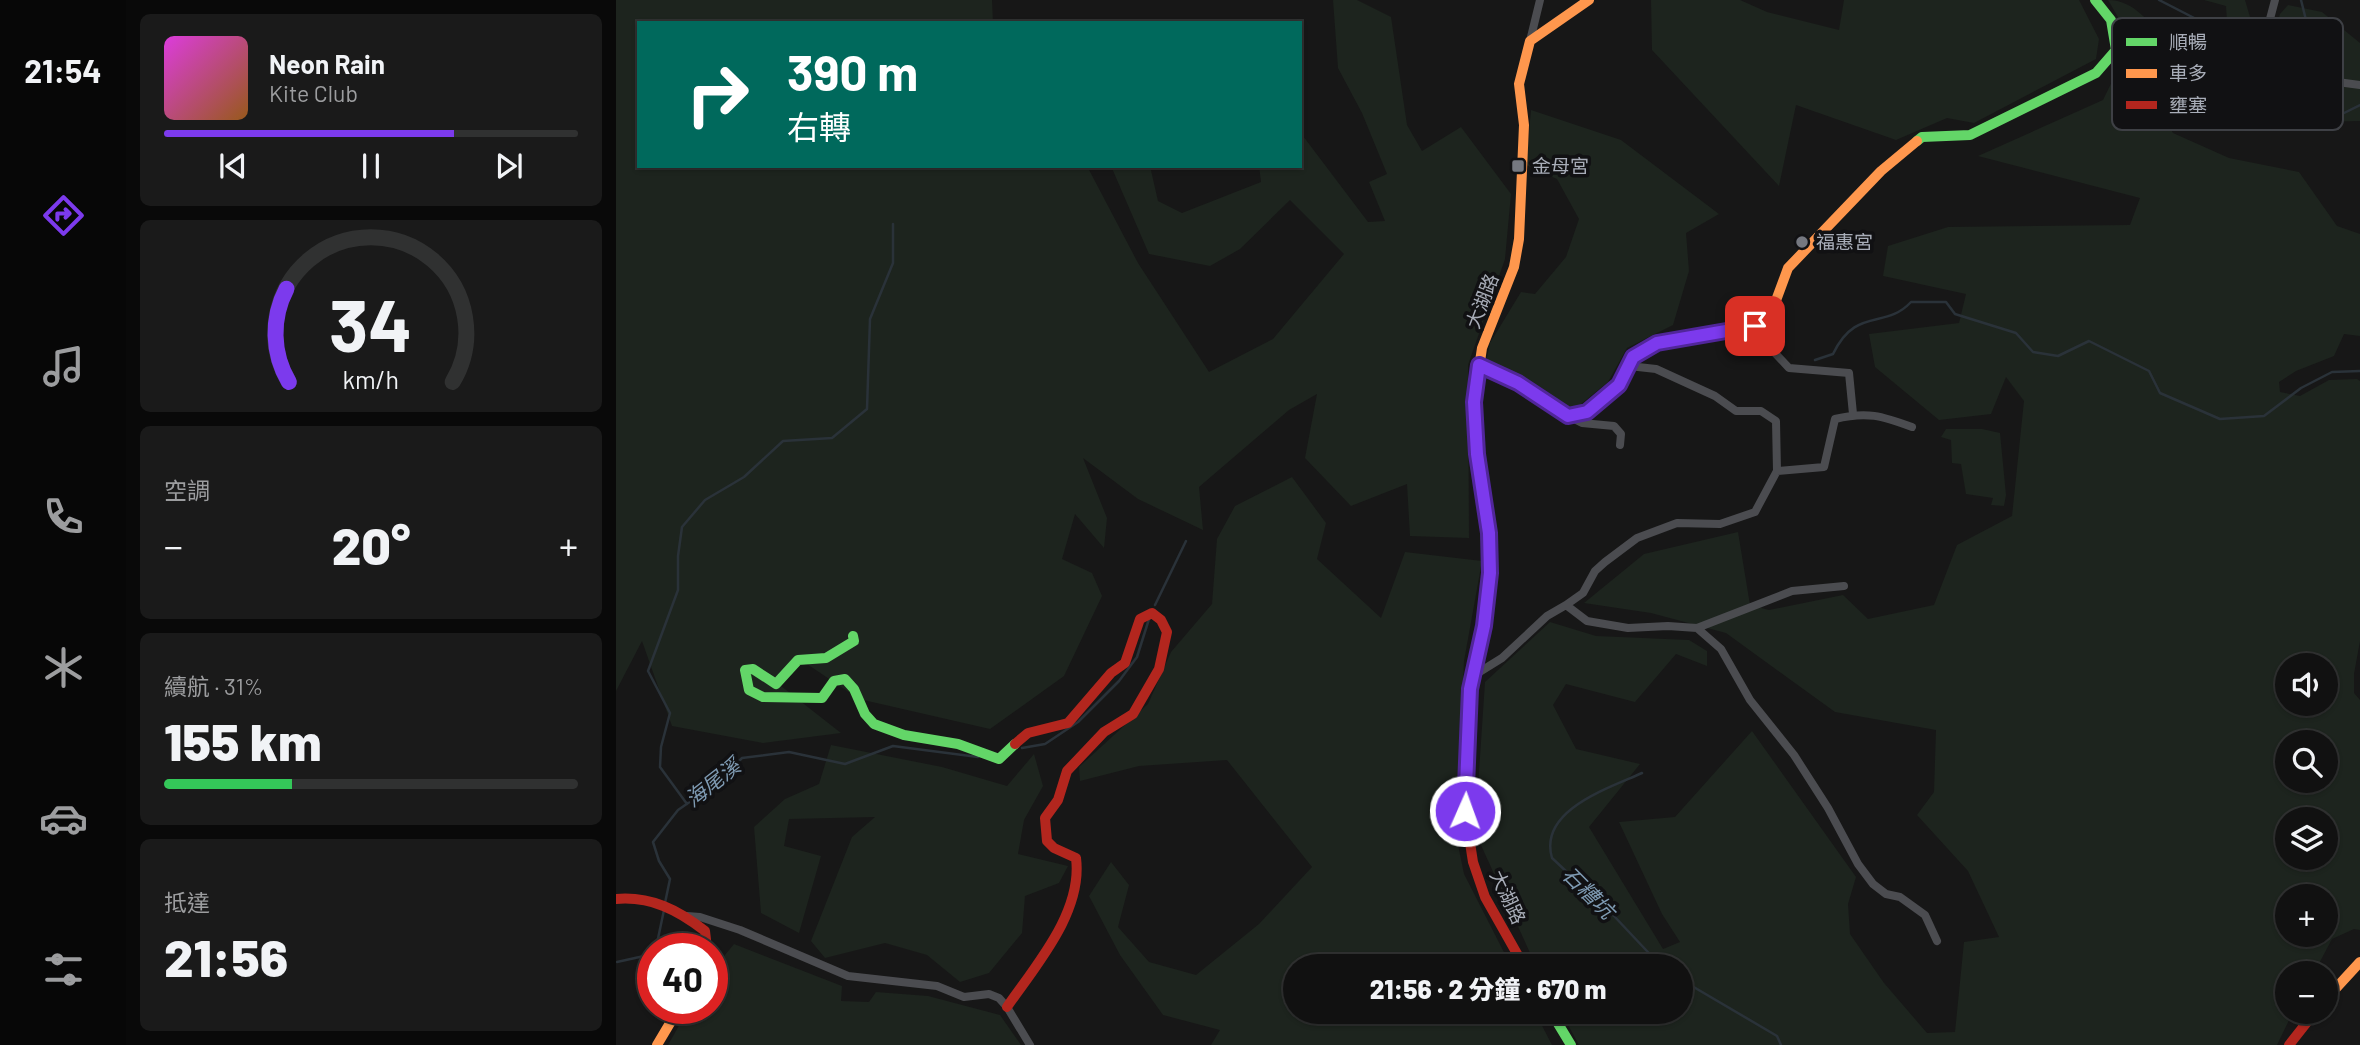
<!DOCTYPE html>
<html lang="zh-TW">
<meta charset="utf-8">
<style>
:root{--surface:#111;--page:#1a1a1a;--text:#f1f3f6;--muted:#9c9d9f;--line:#303131;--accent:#7c3aed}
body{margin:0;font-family:Barlow,"Noto Sans TC",sans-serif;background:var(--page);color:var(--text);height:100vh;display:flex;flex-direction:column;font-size:26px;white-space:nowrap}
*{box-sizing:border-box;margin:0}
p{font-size:23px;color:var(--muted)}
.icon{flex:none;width:38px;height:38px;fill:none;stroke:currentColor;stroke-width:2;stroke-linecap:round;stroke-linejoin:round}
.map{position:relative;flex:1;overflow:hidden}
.panel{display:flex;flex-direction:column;gap:14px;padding:14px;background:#090909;width:490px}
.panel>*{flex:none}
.banner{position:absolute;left:21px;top:21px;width:665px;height:147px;border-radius:0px;box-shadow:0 2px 5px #0004,0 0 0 2px var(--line);background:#00695c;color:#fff;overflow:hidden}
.tools{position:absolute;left:1659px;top:653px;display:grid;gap:14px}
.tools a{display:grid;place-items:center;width:63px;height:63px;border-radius:50%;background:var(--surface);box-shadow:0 2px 5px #0004,0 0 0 2px var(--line);font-size:35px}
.speed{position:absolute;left:21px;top:933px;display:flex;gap:14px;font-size:35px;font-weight:700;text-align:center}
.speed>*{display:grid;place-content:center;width:91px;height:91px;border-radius:50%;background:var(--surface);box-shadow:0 2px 5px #0004,0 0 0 2px var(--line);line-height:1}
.speed .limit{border:10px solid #d22;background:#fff;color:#111}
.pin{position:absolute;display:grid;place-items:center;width:60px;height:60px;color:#fff;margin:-30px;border-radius:14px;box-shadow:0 4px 10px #0006}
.me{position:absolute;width:77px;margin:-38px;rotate:2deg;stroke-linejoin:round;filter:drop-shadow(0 0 5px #0008)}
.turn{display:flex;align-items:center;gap:24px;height:147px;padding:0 35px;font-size:32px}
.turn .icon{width:91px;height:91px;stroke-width:2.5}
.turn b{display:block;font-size:49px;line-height:60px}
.big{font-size:52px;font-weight:800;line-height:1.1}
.panel .card{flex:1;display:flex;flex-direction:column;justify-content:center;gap:10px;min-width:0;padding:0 24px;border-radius:10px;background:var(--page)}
.panel .dial{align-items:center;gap:0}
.dial svg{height:182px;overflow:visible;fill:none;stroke:var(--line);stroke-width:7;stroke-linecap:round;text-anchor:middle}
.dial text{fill:var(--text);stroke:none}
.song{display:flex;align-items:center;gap:21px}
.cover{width:84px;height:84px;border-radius:10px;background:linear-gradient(135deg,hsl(300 70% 55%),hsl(30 70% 35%))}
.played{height:7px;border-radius:4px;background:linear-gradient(90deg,var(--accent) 70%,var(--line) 70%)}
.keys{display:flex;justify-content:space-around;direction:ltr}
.heat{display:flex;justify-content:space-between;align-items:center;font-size:38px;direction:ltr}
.charge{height:10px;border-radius:5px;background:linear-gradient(90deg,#34c759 31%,var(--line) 0)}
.trip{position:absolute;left:667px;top:954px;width:410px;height:70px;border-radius:35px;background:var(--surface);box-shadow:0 2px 5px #0004,0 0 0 2px var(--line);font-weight:800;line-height:70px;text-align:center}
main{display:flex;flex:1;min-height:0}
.tab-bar{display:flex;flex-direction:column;width:126px;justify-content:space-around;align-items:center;background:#070707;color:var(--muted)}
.tab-bar .icon{width:49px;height:49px}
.tab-bar .current{color:var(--accent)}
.tab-bar b{font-size:32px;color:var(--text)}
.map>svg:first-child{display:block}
.green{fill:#1d241e;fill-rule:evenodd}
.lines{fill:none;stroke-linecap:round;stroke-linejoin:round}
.stream{stroke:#2a3239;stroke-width:2.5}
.street{stroke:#4b4c50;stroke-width:8}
.fast{stroke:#63d668;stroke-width:10}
.slow{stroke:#ff974d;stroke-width:10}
.jam{stroke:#b3261e;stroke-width:10}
.route-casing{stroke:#51269a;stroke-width:18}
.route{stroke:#7c3aed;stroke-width:12}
.poi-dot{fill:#757880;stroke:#111113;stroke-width:2.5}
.labels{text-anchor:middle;stroke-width:7;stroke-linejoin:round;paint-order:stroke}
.poi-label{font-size:19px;fill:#a8adb8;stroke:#111113;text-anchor:start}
.street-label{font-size:19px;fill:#a8adb8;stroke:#111113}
.water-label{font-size:21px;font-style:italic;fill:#7f9bb3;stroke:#111113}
.key{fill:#111113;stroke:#3e4045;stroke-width:2}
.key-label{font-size:19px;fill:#a8adb8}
</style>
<main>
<nav class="tab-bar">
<b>21:54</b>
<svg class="icon current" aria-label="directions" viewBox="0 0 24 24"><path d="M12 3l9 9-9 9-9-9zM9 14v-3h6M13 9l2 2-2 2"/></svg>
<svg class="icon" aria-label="music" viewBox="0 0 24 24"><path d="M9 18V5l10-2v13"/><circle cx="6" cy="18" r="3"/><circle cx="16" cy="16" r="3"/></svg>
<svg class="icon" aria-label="phone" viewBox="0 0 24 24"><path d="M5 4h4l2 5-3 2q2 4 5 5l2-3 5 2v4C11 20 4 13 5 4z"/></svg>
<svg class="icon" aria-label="climate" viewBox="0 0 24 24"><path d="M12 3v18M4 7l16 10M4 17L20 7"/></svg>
<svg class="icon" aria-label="car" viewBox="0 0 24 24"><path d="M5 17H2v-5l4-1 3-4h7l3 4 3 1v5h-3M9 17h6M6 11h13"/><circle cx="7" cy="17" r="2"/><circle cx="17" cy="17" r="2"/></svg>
<svg class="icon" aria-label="filters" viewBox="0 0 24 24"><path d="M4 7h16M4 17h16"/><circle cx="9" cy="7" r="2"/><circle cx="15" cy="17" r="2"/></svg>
</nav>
<section class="panel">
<div class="card">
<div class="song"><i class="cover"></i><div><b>Neon Rain</b><p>Kite Club</p></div></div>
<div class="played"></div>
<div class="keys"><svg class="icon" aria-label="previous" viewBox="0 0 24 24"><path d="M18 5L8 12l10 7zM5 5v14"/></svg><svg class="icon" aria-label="pause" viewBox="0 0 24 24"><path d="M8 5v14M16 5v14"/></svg><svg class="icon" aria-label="next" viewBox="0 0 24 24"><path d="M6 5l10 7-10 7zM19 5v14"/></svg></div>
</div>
<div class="card dial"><svg viewBox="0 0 100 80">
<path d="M14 69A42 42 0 1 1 86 69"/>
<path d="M14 69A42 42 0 0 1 13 28" stroke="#7c3aed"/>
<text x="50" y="56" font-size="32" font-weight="700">34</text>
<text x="50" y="72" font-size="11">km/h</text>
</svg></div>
<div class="card"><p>空調</p>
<div class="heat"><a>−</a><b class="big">20°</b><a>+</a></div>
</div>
<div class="card"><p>續航 · 31%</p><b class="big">155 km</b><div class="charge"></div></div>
<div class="card"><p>抵達</p><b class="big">21:56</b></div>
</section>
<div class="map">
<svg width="1744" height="1045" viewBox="0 0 1744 1045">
<rect width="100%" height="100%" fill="#171717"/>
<path class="green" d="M0 0H376L377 23H23V166H471L522 263 593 372 657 339 728 254 674 200 624 249 594 266 533 254 495 166H534L542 201 566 213 645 182 643 166H684V132L752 222 769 221 753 182 771 174 746 113 722 68 717 0H741L775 17 791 125 806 151 845 127 895 194 889 259 852 365 853 538 794 536 791 484 735 506 689 458 701 394 673 410 583 487 587 530 522 499 467 458 491 518 488 548 459 514 446 559 476 573 486 596 448 676 374 729 243 699 185 660 165 686 225 733 147 743 56 726 26 641 0 691Z
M1035 0H1124L1151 12 1223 30 1228 0H1463L1483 39 1480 59 1358 123 1331 118 1280 140 1180 105 1163 186 1036 50Z
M1492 0C1519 0 1535 25 1552 43L1537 99 1557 133 1613 158 1683 172 1721 226 1744 234V336L1728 334 1718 356 1680 371 1663 382 1664 392 1684 396 1713 380 1741 379 1744 381V641L1738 674V693L1744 700V930L1738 929 1716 939 1698 973H1671V1012H1677L1661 1045H963L945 1012H1064V966H920L859 832 869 682 934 622 980 636 1073 640 1091 651V666L1060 654 1019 702 950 684 937 705 960 749 1024 764 973 827 1047 949 1064 942 1046 914 1003 822 1059 817 1136 731 1240 877 1232 904 1234 934 1268 983 1311 1033 1339 1032 1348 942 1383 937 1352 871 1301 815 1318 792 1320 730 1219 712 1110 633 1035 613 968 603 1028 554 1122 532 1134 605 1153 610 1227 595 1252 619 1318 605 1341 545 1396 516 1408 401 1390 377 1375 414 1323 420 1259 367 1253 334 1343 323 1350 294 1267 276 1272 246 1332 227 1514 225 1524 198 1362 156 1487 100 1516 41ZM1671 665H1710V704H1671ZM1671 742H1710V780H1671ZM1671 819H1710V858H1671ZM1671 896H1710V934H1671Z
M1588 0H1629L1639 34 1645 42 1657 41 1664 14 1672 5 1706 12 1744 43V121L1703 122 1673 105 1644 94 1614 69 1610 6Z
M915 110 1005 140 1103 214 1070 233 1073 271 1057 325 1011 348 992 382 954 413 870 362 874 343 905 292 919 294 950 257 963 219 941 179 910 165Z
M1330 429H1366L1384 433 1390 495 1388 506 1375 505 1377 498 1350 494 1345 464 1336 463 1335 440 1325 437Z
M676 477 710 523 701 559 765 618 789 552 866 561 848 661 840 835 848 874 895 966H679V1012H919L936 1045H595L604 1030 547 1015 504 955 473 896 495 862 513 885 502 927 533 962 580 975 643 924 696 867 611 760 523 766 464 781 463 767 532 704 555 652 596 604 601 539 619 506Z
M215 745 326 767 391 786 418 754 427 786 408 820 402 854 452 866 443 883 409 896 406 933 373 973 344 982 311 955 269 943 209 958 195 941 236 837 259 817 173 819 168 846 205 856 183 933 145 913 138 827 169 799 203 784Z
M118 944 226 986 225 1001 253 1002 260 992 312 996 384 1015 405 1045H52L73 1008H96V971Z"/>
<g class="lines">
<path class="stream" d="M1543 0 1584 21 1601 24 1608 28C1610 68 1616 83 1649 107L1672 100 1694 112 1715 117
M1685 0 1691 24 1688 45 1708 66 1703 81 1710 116
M1722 116 1744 105
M1199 360 1217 354C1240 306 1269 330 1295 302H1330L1339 314 1400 333 1417 352 1442 356 1473 341 1533 371 1544 393 1604 419 1648 416 1685 388 1716 372 1744 371
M539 605 570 541
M406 748 429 744 462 722 503 681 521 657 533 619
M1026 773C993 788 922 810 936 858L998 916 1045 966
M71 804 44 767 45 747 54 713 32 671 62 590V556L66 527 89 500 128 477 167 441 216 438 251 409 254 319 277 263V224
M49 903 54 879 43 861 37 842 62 810 101 783 126 758 173 752 229 764 277 746 362 757
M40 948 48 910
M1 962 37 954
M1064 979 1161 1036 1165 1045"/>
<path class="street" d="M1650 34 1659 0
M914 41 924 0
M1560 85 1566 94 1591 96 1599 116 1671 112 1696 125 1720 126 1714 81 1744 85
M1155 314 1165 330 1158 352 1173 368 1233 373 1237 414
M952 416 966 423 998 426 1005 434 1004 445
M1161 471 1208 467 1219 419C1251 411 1266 416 1296 427
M950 605 967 593 979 571 989 562 1021 538 1061 523 1104 524 1139 512 1161 471 1160 421 1145 411H1120L1099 396 1040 369 1013 366
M1081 628 1176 591 1228 586
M857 676 886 658 931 616 950 605 971 621 1012 628 1052 626 1081 628 1105 649 1134 700 1178 755 1212 808 1242 864 1257 884 1270 894 1284 897 1309 915 1321 941
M71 916 84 917 124 930 232 976 321 986 348 997 373 994 383 998 391 1007 414 1045"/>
<path class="fast" d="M1301 141 1306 137 1354 135 1480 73 1500 50 1495 20 1479 0
M237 636 238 641 210 658 182 660 160 684 137 669 129 670 133 690 147 697 206 698 218 681 229 679 238 689 249 714 258 724 288 735 342 744 383 759 399 744
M935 1012 955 1045"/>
<path class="slow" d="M863 365 902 382 952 416 971 412 1003 385 1017 357 1041 343 1139 326 1155 314 1172 268 1265 171 1301 141
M873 543 861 454 858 402 866 348 898 267 903 239 908 125 903 84 914 41 973 0
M1710 999 1744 962
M41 1045 63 1008"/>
<path class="jam" d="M873 543 874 573 868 626 854 689 849 811 857 862 869 897 908 966
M0 899C35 896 62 910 89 931L91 948
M391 1007C420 965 467 912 460 858L438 848 431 841 429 818 442 800 451 771 488 732 517 714 543 669 551 632 545 620 536 613 524 619 509 663 495 673 452 723 412 733 399 744
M1673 1045 1699 1012"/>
</g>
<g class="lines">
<g class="route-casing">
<path id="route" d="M849 811 854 689 868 626 874 573 873 533 861 454 858 402 863 365 902 383 952 416 971 412 1003 385 1017 357 1041 343 1139 326"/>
</g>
<use href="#route" class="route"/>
</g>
<g class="poi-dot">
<rect x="895" y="159" width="14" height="14" rx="3.5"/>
<circle cx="1186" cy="242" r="7"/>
</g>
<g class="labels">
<g class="poi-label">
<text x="916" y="173">金母宮</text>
<text x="1200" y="249">福惠宮</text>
</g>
<g class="street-label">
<text transform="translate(866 301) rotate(-69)" y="7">大湖路</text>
<text transform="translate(892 897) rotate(65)" y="7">大湖路</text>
</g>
<g class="water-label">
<text transform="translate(97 783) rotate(-38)" y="7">海尾溪</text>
<text transform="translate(972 893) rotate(45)" y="7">石糟坑</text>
</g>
</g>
<rect x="1496" y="18" width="231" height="112" rx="10" class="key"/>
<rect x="1510" y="38" width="31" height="8" fill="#63d668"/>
<rect x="1510" y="69" width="31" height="9" fill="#ff974d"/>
<rect x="1510" y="101" width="31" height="8" fill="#b3261e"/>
<g class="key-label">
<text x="1553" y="49">順暢</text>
<text x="1553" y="80">車多</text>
<text x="1553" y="112">壅塞</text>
</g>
</svg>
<div class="tools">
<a><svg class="icon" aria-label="sound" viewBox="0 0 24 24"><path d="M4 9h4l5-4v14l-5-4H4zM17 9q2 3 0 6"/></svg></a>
<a><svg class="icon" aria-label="search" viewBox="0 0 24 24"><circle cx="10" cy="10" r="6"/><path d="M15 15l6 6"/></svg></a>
<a><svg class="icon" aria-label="layers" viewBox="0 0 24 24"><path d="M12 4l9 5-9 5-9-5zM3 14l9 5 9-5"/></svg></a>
<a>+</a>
<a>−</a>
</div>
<div class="speed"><div class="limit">40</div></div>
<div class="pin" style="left:1139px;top:326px;background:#d93025"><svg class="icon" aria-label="arrive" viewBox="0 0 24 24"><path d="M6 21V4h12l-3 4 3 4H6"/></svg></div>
<svg class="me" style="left:849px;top:811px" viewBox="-20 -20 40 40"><circle r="17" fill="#7c3aed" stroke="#fff" stroke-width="3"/><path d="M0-11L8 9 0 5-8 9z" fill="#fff"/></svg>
<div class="trip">21:56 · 2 分鐘 · 670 m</div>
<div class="banner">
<div class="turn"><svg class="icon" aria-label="right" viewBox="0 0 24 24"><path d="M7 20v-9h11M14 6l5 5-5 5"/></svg><div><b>390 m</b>右轉</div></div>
</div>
</div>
</main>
